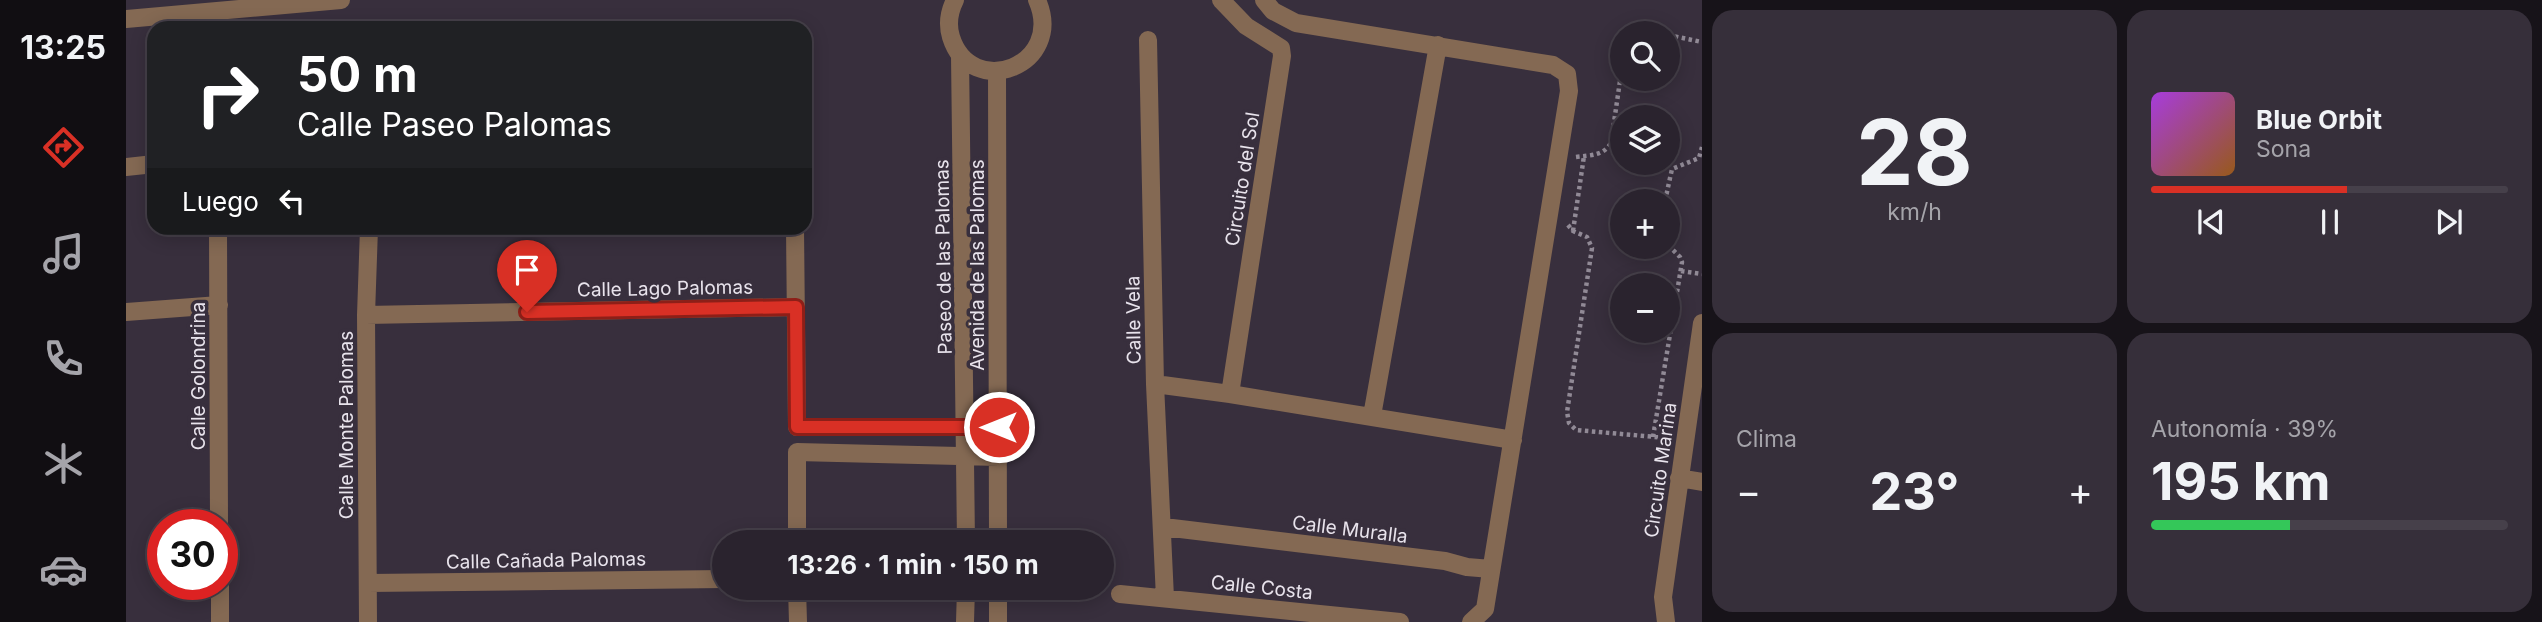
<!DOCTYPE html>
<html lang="es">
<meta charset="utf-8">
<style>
:root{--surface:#2a232e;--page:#362f3a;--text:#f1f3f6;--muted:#a5a4aa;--line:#46404a;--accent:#d93025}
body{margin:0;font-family:Inter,sans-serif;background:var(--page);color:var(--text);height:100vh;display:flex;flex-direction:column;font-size:26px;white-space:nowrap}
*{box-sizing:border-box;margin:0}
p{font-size:23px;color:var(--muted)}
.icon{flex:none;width:38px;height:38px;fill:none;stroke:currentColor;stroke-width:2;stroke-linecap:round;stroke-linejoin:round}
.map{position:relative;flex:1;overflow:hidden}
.details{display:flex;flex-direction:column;gap:10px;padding:10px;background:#171319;width:840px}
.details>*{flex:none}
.guide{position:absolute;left:21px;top:21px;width:665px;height:214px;border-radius:21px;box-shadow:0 4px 18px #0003,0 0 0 2px var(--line);background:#202124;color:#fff;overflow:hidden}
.buttons{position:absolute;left:1484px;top:21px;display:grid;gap:14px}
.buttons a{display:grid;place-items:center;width:70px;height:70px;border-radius:50%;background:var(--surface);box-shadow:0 4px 18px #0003,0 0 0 2px var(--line);font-size:35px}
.speed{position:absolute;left:21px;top:509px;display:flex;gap:14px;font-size:35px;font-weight:700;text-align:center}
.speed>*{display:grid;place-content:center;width:91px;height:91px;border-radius:50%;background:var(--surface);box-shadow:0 4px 18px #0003,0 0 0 2px var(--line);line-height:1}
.speed .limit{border:10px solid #d22;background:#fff;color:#111}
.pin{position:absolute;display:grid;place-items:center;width:60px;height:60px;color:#fff;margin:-72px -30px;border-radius:50% 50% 50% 0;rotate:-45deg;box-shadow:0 0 7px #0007}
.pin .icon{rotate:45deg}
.me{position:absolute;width:77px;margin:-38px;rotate:270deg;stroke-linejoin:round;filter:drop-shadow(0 0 5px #0008)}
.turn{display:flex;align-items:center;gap:24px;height:147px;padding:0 35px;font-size:32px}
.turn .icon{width:91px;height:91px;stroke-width:2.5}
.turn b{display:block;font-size:49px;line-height:60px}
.then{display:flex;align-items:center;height:66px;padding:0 35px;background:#0003;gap:14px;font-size:26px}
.big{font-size:52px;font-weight:700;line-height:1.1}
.details .tile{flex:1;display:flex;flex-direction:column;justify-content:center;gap:10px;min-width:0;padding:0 24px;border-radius:21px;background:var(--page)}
.details .dial{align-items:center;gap:0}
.dial b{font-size:91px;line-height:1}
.song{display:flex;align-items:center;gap:21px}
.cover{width:84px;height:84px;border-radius:10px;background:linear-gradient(135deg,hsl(280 70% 55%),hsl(30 70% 35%))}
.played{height:7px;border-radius:4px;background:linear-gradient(90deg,var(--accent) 55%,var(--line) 55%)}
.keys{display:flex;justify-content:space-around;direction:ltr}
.heat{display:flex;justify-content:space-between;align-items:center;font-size:38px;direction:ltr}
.charge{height:10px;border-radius:5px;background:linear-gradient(90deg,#34c759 39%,var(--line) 0)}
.details .tiles{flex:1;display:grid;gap:10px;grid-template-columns:repeat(2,1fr)}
.trip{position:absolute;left:586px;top:530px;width:402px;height:70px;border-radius:35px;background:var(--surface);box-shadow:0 4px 18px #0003,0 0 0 2px var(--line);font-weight:700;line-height:70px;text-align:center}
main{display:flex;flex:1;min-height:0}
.menu{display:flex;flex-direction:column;width:126px;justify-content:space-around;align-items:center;background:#110e12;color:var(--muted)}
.menu .icon{width:49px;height:49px}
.menu .on{color:var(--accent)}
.menu b{font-size:32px;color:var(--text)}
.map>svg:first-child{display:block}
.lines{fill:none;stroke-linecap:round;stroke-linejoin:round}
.path{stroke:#918a96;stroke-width:4.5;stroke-dasharray:3.5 3.5;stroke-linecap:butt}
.minor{stroke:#846953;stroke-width:18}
.route-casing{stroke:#8d1f18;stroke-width:18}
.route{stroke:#d93025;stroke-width:12}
.labels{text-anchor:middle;stroke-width:7;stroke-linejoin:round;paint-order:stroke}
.street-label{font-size:19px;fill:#e8e3ec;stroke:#382f3d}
</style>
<main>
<nav class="menu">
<b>13:25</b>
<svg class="icon on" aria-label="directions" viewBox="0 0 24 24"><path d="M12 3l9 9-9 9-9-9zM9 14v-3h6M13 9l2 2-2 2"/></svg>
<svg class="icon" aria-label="music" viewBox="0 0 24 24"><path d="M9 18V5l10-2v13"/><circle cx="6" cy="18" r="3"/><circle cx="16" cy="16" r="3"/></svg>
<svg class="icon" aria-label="phone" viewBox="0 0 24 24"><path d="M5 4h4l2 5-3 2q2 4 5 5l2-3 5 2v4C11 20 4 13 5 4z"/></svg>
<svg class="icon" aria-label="climate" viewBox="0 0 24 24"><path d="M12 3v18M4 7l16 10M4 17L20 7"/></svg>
<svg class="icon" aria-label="car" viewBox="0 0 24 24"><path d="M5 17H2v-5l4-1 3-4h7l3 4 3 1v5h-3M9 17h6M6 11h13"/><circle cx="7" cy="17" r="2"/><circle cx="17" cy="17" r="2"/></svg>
</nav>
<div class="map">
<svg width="1576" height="622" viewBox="0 0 1576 622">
<rect width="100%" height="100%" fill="#382f3d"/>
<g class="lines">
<path class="path" d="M1502 33 1511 29 1531 33
M1542 35 1576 42
M1450 157C1465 155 1477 156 1485 143L1496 67
M1539 201 1546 169 1573 158 1576 147
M1442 225 1447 231 1461 237 1466 248 1441 412 1443 423 1450 430 1541 438
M1447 231 1458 156
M1555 271 1576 274
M1527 437 1556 262 1554 257 1542 245"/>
<path class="minor" d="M829 0C823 12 821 24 825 37 845 101 940 66 911 0
M1095 0 1120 26 1155 48 1156 56 1104 394
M1138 0 1147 11 1170 23 1427 65 1441 74 1443 91 1359 609 1345 622
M0 19 215 0
M1022 40 1029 384 1039 598
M834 56 840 542
M871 71 872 542
M0 167 28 164
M92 228 93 525
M669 228 671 427H873
M0 312 93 305
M240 315 670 307
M1029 384 1104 394 1387 440
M1246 416 1312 45
M1553 478 1576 482
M1038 527 1319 561 1341 567 1365 569
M671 542V452L873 457
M242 583 598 579
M94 584V622
M671 588 672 622
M994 594 1274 622
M242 622 240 315 243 228
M839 622 840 588
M872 622V588
M1540 622 1537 597 1576 323"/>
</g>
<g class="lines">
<g class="route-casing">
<path id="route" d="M401 312 670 307 671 427H873"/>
</g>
<use href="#route" class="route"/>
</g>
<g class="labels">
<g class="street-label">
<text transform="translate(1116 179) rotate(-81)" y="7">Circuito del Sol</text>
<text transform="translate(817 257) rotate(-91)" y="7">Paseo de las Palomas</text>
<text transform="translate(851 265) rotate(-90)" y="7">Avenida de las Palomas</text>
<text transform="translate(539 288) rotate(-1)" y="7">Calle Lago Palomas</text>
<text transform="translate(1007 320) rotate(-91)" y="7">Calle Vela</text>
<text transform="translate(72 376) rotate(-90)" y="7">Calle Golondrina</text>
<text transform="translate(220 425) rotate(-90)" y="7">Calle Monte Palomas</text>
<text transform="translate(1534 470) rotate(-82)" y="7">Circuito Marina</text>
<text transform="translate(1224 529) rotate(7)" y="7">Calle Muralla</text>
<text transform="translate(420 560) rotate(-1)" y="7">Calle Cañada Palomas</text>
<text transform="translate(1136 587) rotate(6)" y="7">Calle Costa</text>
</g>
</g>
</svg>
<div class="buttons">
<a><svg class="icon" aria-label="search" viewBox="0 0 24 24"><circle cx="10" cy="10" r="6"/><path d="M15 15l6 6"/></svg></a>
<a><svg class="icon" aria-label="layers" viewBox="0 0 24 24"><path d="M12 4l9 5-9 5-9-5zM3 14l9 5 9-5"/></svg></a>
<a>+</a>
<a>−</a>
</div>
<div class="speed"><div class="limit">30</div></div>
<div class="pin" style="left:401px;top:312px;background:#d93025"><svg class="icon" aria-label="arrive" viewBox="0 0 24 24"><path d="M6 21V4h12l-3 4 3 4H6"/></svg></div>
<svg class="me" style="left:873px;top:427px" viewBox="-20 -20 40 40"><circle r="17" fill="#d93025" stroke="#fff" stroke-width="3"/><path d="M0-11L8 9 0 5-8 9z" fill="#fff"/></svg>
<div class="trip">13:26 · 1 min · 150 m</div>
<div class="guide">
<div class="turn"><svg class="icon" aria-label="right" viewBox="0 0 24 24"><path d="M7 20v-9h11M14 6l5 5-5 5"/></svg><div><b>50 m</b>Calle Paseo Palomas</div></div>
<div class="then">Luego<svg class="icon" aria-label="left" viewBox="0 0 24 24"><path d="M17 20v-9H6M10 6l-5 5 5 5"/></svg></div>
</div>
</div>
<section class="details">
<div class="tiles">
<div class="tile dial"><b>28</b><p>km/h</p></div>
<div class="tile">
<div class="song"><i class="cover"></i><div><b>Blue Orbit</b><p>Sona</p></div></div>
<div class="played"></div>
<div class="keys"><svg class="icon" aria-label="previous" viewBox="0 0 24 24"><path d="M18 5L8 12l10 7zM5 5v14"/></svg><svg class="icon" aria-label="pause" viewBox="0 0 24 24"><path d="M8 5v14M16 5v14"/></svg><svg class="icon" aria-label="next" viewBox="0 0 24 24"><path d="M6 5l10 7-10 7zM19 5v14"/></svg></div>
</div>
<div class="tile"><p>Clima</p>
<div class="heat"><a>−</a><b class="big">23°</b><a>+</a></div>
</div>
<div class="tile"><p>Autonomía · 39%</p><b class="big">195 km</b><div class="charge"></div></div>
</div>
</section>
</main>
